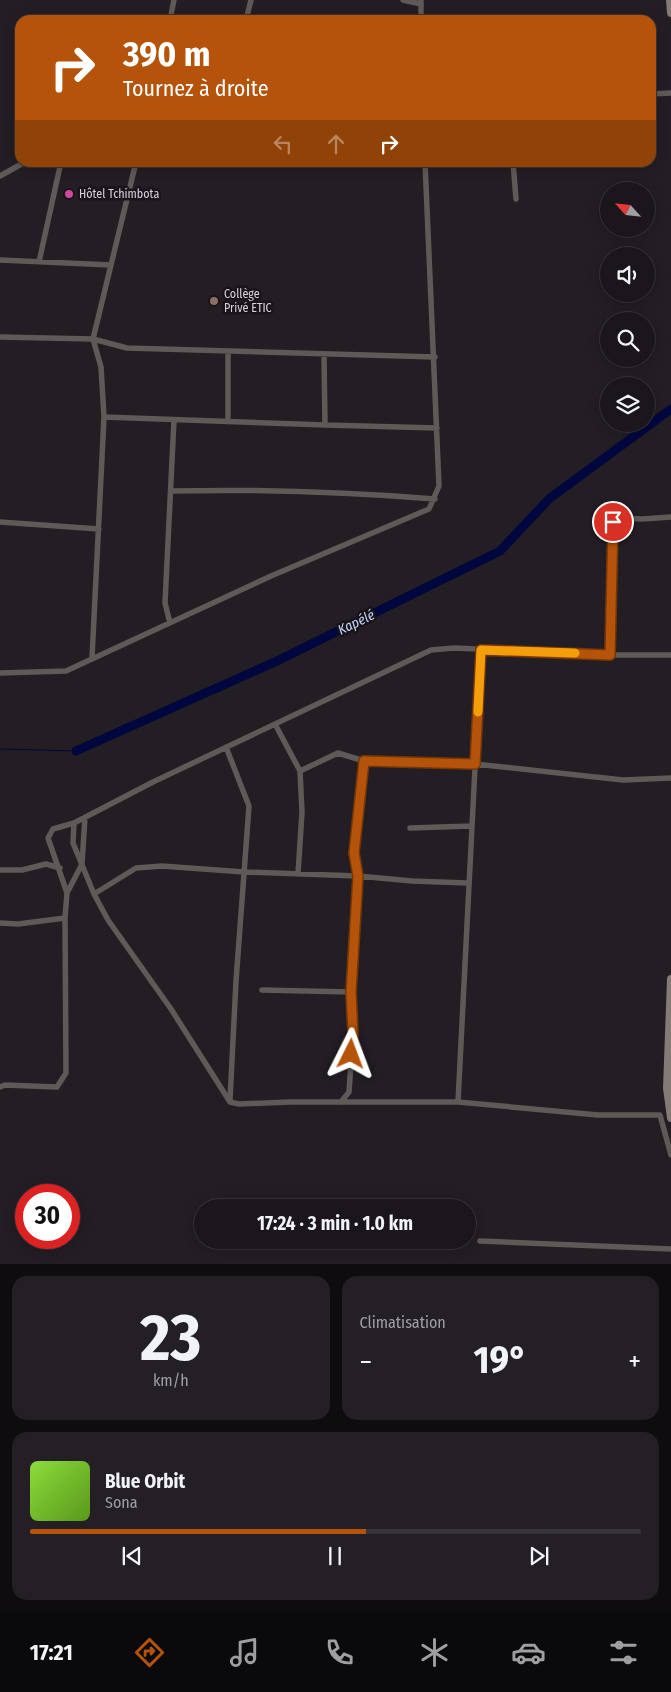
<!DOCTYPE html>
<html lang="fr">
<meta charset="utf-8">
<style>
:root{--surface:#1a161b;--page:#231f24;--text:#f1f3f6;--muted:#9f9fa3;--line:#38353a;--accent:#b45309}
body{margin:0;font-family:"Fira Sans Condensed",sans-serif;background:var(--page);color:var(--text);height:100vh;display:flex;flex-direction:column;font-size:19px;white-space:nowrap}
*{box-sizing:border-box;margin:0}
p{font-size:16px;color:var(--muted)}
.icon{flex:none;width:28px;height:28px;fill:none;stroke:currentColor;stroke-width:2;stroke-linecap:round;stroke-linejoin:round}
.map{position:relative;height:1264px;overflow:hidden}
.drawer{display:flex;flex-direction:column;gap:12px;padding:12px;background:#0e0c0f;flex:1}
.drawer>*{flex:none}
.top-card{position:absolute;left:15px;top:15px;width:641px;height:152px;border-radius:15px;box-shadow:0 2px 12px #0003,0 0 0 1px var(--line);background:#b45309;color:#fff;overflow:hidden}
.needle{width:32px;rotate:297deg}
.buttons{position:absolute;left:600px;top:182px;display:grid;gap:10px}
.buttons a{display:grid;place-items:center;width:55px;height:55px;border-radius:50%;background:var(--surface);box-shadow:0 2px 12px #0003,0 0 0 1px var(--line);font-size:25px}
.speed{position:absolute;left:15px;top:1184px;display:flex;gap:10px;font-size:25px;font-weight:700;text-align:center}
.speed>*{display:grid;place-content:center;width:65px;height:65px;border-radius:50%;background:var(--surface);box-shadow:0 2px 12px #0003,0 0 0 1px var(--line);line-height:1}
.speed .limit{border:8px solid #d22;background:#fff;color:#111}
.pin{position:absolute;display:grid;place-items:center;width:42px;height:42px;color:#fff;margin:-21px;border:2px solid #fff;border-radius:50%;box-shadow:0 1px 5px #0007}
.me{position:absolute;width:55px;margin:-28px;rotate:3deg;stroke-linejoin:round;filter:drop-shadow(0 0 4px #0008)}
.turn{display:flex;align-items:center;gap:18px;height:105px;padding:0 25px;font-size:22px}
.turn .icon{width:65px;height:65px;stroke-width:2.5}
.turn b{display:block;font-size:35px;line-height:42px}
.lanes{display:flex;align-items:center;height:48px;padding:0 25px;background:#0003;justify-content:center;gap:25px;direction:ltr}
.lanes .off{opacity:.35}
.big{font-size:38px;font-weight:700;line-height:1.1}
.drawer .tile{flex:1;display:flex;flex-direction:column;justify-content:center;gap:8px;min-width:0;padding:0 18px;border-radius:15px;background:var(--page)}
.drawer .dial{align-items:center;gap:0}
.dial b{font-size:65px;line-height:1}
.song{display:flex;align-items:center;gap:15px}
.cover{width:60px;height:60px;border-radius:8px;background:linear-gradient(135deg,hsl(90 70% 55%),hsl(90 70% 35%))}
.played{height:5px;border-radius:2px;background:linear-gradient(90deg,var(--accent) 55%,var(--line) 55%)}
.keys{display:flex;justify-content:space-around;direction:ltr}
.heat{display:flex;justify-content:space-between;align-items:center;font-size:28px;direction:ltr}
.drawer .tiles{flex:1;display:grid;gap:12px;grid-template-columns:1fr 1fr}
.tile:last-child{grid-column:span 2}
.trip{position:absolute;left:194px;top:1199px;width:282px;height:50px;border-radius:25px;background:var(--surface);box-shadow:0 2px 12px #0003,0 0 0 1px var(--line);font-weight:700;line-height:50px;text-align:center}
.tabs{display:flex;height:80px;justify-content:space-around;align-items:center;background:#0a090b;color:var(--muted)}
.tabs .icon{width:35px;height:35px}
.tabs .current{color:var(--accent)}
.tabs b{font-size:22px;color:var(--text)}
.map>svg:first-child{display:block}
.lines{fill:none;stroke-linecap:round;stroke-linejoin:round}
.stream{stroke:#00063e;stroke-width:1}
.river{stroke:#00063e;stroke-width:9}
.street{stroke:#5e5a57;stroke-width:5.5}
.secondary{stroke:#827b76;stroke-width:8}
.route-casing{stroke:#753606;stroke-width:12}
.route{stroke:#b45309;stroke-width:9}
.slow{stroke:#f59e0b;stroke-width:9}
.hotel-dot{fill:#d1479c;stroke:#1a141a;stroke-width:2}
.education-dot{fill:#8d6e63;stroke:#1a141a;stroke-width:2}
.labels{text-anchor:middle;stroke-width:5;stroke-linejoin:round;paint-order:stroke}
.poi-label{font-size:12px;fill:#d6d2d7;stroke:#1a141a;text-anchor:start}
.water-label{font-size:14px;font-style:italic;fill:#c4d7fb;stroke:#1a141a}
</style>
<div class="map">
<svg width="671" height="1265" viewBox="0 0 671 1265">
<rect width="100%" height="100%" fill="#231d24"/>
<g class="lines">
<path class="stream" d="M0 749 76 751"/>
<path class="river" d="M76 751 277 661 500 551 550 498 671 409"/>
<path class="street" d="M403 0 421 4
M421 0V20
M170 20 174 0
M246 20 251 0
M651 94 671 93
M513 162 516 199
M0 176 25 162
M0 260 111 265
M39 262 61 162
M0 337 93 339 127 348 435 357
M324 355 325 425
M104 417 325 425 437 428
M228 422V351
M172 491C259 489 347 492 435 499
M0 522 99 529
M170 623 165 603 174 420
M610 655 613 522 625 518 642 519 671 517
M92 658 104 417 101 367 93 339 136 162
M0 673 66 671 271 576 429 509 439 486 425 162
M275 724 300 771 302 812 298 874
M226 747 249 806 236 981 230 1100
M300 771 338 753 364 761 475 764 623 780 671 778
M74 823 73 843 94 894 108 920 171 1009 230 1102 239 1104 290 1102H458L598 1115H660L671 1155
M410 828 471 826
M0 870H22L46 864 60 868
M67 893 82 864 85 817
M94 894 136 868 162 866 244 872 358 876 412 881 468 883
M0 923 18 924 65 918
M262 990 351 992
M0 1087 5 1085 57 1087 66 1073 65 918 67 893 48 838 53 829 74 823 153 782 431 650 454 648 610 655H671
M341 1102 349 1092 353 1034 351 992 358 876 354 853 364 761
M458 1102 481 650
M480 1241 671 1249"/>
<path class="secondary" d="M670 0 671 13
M671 979 667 1088 671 1118"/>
</g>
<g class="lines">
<g class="route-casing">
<path id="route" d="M351 1054 353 1034 351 992 358 876 354 853 364 761 475 764 481 650 610 655 613 522"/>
</g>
<use href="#route" class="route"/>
<path class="slow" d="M478 712 481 650 575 653"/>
</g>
<circle class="hotel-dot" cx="69" cy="194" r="5"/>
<circle class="education-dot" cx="214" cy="301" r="5"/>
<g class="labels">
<g class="poi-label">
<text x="79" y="198">Hôtel Tchimbota</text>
<text x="224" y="298">Collège<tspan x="224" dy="14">Privé ETIC</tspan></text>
</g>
<g class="water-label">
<text transform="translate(356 622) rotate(-26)" y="5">Kapélé</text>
</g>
</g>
</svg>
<div class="buttons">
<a><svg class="needle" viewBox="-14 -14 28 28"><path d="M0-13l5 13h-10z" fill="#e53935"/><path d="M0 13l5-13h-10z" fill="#9f9fa3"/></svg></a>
<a><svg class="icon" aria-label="sound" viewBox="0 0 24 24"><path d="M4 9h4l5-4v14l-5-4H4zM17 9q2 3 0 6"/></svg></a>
<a><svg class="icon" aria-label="search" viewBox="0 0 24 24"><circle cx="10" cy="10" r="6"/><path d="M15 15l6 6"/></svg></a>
<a><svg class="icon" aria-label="layers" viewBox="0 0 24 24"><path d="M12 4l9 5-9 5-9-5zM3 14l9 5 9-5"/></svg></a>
</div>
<div class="speed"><div class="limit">30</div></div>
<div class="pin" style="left:613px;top:522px;background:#d93025"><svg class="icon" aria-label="arrive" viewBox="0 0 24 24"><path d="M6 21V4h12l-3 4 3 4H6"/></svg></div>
<svg class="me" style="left:351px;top:1054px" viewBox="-20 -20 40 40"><path d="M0-17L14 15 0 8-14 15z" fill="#b45309" stroke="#fff" stroke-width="4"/></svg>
<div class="trip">17:24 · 3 min · 1.0 km</div>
<div class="top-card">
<div class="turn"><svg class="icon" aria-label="right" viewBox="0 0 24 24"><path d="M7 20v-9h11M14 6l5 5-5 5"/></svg><div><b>390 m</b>Tournez à droite</div></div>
<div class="lanes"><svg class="icon off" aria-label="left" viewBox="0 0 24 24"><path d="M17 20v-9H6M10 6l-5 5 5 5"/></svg><svg class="icon off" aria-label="ahead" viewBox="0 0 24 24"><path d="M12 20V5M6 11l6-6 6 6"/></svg><svg class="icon" aria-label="right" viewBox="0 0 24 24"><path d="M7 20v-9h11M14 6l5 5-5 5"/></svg></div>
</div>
</div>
<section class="drawer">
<div class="tiles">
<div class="tile dial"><b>23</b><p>km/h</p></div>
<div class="tile"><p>Climatisation</p>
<div class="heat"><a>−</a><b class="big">19°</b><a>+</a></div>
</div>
<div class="tile">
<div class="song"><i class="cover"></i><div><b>Blue Orbit</b><p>Sona</p></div></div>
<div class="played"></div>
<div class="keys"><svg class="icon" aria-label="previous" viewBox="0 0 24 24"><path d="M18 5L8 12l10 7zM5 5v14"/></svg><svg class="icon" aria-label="pause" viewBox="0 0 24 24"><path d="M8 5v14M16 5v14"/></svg><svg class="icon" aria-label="next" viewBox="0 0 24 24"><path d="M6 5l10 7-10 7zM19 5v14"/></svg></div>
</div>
</div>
</section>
<nav class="tabs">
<b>17:21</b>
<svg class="icon current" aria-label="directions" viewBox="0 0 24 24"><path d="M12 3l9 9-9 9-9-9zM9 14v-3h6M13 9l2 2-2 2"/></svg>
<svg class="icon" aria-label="music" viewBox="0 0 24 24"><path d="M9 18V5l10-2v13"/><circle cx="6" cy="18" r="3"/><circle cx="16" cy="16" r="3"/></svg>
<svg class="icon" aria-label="phone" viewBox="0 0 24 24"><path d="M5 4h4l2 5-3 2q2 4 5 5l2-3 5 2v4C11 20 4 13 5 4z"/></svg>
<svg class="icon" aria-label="climate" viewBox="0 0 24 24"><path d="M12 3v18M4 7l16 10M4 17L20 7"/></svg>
<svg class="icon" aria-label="car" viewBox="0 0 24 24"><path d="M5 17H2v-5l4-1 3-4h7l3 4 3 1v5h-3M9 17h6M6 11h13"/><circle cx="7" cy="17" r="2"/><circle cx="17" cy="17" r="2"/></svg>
<svg class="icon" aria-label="filters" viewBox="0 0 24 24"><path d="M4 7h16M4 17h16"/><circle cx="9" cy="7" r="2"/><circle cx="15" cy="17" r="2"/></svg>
</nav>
